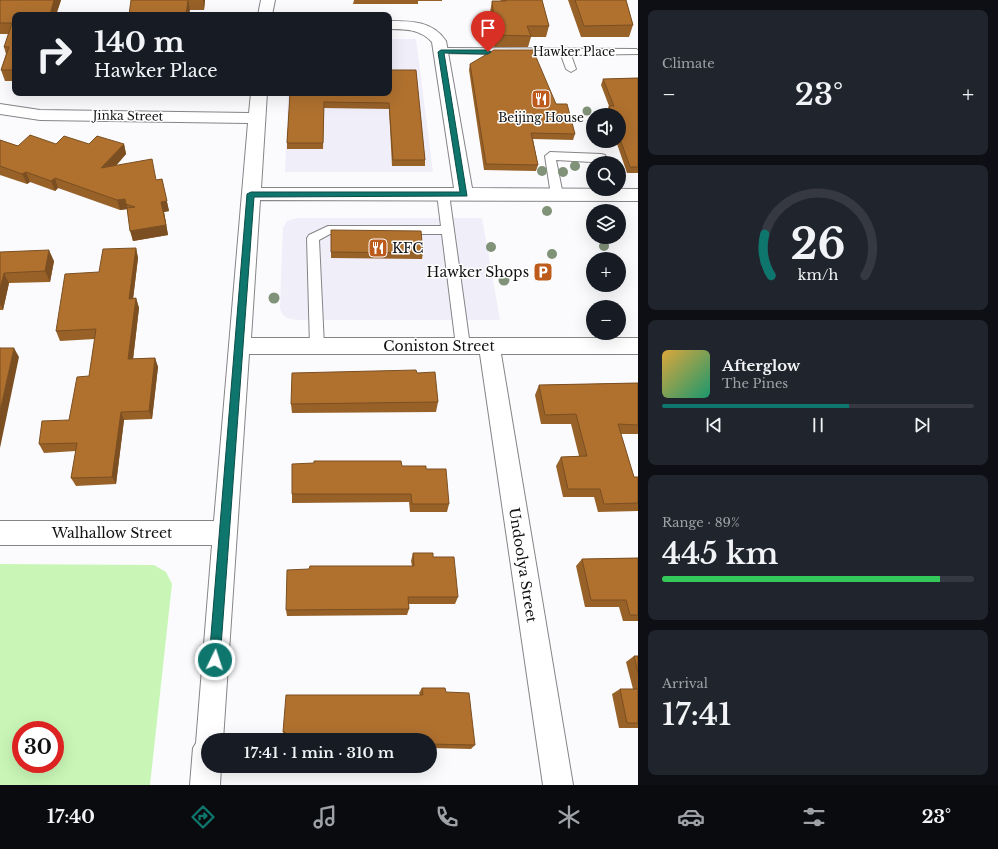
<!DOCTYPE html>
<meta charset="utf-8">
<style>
:root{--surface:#171b24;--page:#20242c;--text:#f1f3f6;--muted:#9ea1a6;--line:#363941;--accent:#0f766e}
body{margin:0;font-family:"Libre Baskerville",serif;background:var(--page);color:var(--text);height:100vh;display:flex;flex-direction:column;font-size:15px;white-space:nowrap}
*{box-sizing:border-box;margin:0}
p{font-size:13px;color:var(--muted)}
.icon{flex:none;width:22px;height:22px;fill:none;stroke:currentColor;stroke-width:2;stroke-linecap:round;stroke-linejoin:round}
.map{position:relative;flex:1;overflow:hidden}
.details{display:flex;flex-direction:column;gap:10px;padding:10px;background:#0d0f14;width:360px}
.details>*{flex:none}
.guide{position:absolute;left:12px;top:12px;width:380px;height:84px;border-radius:8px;box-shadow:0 4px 16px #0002;background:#171b24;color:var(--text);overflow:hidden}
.controls{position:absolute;left:586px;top:108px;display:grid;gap:8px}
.controls a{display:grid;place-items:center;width:40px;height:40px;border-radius:50%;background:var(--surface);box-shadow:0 4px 16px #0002;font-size:20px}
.speed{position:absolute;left:12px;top:721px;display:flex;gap:8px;font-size:20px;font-weight:700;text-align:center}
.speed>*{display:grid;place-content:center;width:52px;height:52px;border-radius:50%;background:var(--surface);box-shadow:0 4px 16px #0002;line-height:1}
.speed .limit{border:6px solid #d22;background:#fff;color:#111}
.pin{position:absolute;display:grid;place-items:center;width:34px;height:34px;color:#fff;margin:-41px -17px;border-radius:50% 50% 50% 0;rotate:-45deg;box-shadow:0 0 4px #0007}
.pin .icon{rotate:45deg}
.me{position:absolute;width:44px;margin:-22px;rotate:4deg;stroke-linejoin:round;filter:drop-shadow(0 0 3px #0008)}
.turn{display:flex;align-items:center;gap:14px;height:84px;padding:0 16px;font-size:18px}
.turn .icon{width:52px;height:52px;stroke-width:2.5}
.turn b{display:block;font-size:28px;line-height:34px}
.big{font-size:30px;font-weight:600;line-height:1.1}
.details .widget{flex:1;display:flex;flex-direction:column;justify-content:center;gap:6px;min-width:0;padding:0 14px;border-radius:8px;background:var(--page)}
.details .dial{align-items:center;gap:0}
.dial svg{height:104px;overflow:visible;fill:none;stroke:var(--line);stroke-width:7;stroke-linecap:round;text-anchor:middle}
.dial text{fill:var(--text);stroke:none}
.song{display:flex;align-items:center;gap:12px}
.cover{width:48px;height:48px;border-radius:6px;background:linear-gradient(135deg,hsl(40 70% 55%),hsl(160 70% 35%))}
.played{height:4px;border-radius:2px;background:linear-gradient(90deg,var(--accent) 60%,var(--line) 60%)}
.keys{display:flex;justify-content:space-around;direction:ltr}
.heat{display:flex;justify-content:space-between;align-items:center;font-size:22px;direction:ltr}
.charge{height:6px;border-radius:3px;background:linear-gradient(90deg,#34c759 89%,var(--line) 0)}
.trip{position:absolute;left:201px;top:733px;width:236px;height:40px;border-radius:20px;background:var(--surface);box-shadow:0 4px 16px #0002;font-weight:600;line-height:40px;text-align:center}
.menu{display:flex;height:64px;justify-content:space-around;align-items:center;background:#090b0e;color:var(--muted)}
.menu .icon{width:28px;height:28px}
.menu .selected{color:var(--accent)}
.menu b{font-size:18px;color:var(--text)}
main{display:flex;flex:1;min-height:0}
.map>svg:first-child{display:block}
.built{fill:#efeef9}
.green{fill:#c9f6b7;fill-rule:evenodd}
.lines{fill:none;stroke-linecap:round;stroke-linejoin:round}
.lane-casing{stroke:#858588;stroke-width:2}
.street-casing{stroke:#858588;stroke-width:2}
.lane{fill:#fff;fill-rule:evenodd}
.street{fill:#fff;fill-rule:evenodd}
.tree{fill:#809277}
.wall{fill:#976128}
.shaded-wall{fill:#7b4f21}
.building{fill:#b0712f;stroke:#7b4f21}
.route{fill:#0f766e;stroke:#0a4d48}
.labels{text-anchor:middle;stroke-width:3;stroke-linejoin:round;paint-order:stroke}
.far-street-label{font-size:12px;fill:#121213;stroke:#fff}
.far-poi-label{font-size:12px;fill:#121213;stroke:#fff}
.poi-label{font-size:14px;fill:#121213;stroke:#fff;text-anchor:start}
.street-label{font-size:14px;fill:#121213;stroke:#fff}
</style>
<main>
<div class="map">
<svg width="638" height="785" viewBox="0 0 638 785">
<rect width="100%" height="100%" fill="#fbfbfe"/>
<path class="built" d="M389 39H416L433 172H285L288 93H389Z
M297 218H482L500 320H296L287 318 282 314 280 308 283 228 287 221Z"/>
<path class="green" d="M0 564 154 565 166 572 172 584 150 785H0ZM21 730H55V764H21Z"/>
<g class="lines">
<g class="lane-casing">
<path id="lane" d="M441 48 636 49 638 50V54L571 55 576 69 571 72 566 69 561 55 438 53 436 51Z
M550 152 601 154 605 155 609 163 556 160 563 195 557 199 551 195 545 156Z
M443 190 449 194 470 346 468 350 463 351 458 350 456 346 442 234H330L319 240 324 346 322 350 317 351 312 350 310 346 307 238 309 235 328 226H441L437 194Z"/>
</g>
<g class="street-casing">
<path id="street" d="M261 0H275L272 15H258Z
M389 21C411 21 433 21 446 41L472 188 638 189V201L260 200 251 338H638V354H501L573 785H543L480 354H249L223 740H208V766H221L220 785H190L193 748 196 743 212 545H0V521H214L248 123 40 120 0 114V104L40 110 249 113 251 93H267L261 188H454L432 42C420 29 405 29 389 29Z"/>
</g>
<use href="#lane" class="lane"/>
<use href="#street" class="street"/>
</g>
<g class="tree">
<circle cx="587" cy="111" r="4.5"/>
<circle cx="575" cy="166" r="5"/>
<circle cx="542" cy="171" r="5"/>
<circle cx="563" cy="172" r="5"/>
<circle cx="547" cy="211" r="5"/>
<circle cx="604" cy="246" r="5"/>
<circle cx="491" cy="247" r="5"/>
<circle cx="552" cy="254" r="5"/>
<circle cx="504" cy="280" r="5.5"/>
<circle cx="274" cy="298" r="5.5"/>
</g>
<path class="wall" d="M0 0H61L56 15H15V81H5L1 70 6 54 4 47 9 34H0Z
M131 0H205L204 10H190Z
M354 0H442V1H418V4H353Z
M500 0H542L549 26 546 37H531L528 47H494L490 12 492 1H501Z
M568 0H626L633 25 629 37H581Z
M470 64 556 104 575 134 573 140 533 139 538 165 536 171 484 170 469 70Z
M416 70 425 160V166H392L389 109 324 108 323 149H287V143L290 93Z
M638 78V173H627L616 141H619V115H608L606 112 609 106 601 85 603 79Z
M148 93H176L148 94Z
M0 140 18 146 56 144H124L126 154 116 166 156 180 164 189 169 211 164 212 168 235 133 241 127 209 120 210 58 188 55 191 30 182 27 184 0 175Z
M331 230 423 253 422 259 331 258Z
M136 248 138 258 133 298H136L139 308 133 359 155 358 158 367 152 419 124 420 116 484 76 486 71 478 76 451 44 453 39 444 69 420 89 376 95 339 60 341 56 331 99 272Z
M0 252 54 261 50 282 9 283 3 310H0Z
M417 373 438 402 436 412 292 413 291 404Z
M638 383V434H621L634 477H638V511L598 512 594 497H563L556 466 561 457 579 456 571 424H541L535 395 539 385Z
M402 466 426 469 449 504 447 512H410L409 502 292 503V494Z
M413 553 433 557 458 597 455 604H409V609L407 615 287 616 286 610 412 566 411 561Z
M638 558V621H623L619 607H585L576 566 582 559Z
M634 656H638V728H619L612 694 620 689H633L626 662Z
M422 688 446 692 475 745 471 749 430 748V740L284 736 283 732 420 695 419 693Z"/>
<path class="shaded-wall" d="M54 0H61L56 15H50Z
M188 0 190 10 189 15H186Z
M203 0H205L204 10Z
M124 144 126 154 104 178 101 168Z
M26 172 30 182 27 184 22 174Z
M55 178 58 188 55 191 51 181Z
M162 179 169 211 164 212 168 235 133 241 130 231 161 202Z
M125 199 128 209 120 210 117 200Z
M136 248 138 258 132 308 129 299Z
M49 250 54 261 50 282 45 271Z
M4 273 9 283 3 310 0 304V289Z
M136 298 139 308 132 368 128 359Z
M14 348 19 357 0 448V411Z
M155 358 158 367 152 419 149 411Z
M121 412 124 420 116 484 112 477Z"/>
<path class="building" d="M0 0H54L50 15H15V70H1L9 47H4L12 23H0Z
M131 0H188L186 15H129Z
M506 0H542L549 26H527L531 36 496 35 492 1H506Z
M575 0H626L633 25 584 26Z
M494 50H533L556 104H567L575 134 531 133 538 165 486 164 470 64Z
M389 70H416L425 160H393L389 103 324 102 323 143H287L290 93H389Z
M638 78V167H630L619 136V115H612L609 106H614L603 79Z
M30 135 56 144 64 136 89 144 97 136 124 144 101 168 152 159 156 180 162 179 167 201 161 202 166 225 130 231 127 208 135 207 126 204 125 199 117 200 55 178 51 181 26 172 22 174 0 166V140L18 146Z
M331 230 421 231 423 253 331 252Z
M136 248 129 299 136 298 128 359 155 358 149 411 121 412 112 477 71 478 77 443 39 444 42 421 69 420 77 377 89 376 96 329 56 331 65 274 99 272 103 249Z
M49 250 45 271 4 273 0 289V252Z
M0 348H14L0 411Z
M416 370 417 373 435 372 438 402 291 404 292 373Z
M638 383V425L618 424 634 477H638V503L604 504 600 489H568L561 457 587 456 576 414 545 415 539 385Z
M314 461H401L402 466H426V469H446L449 504H412L411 494H292V464L314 463Z
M413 553H433V557H454L458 597H408L409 609 286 610 287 570 309 569 310 566H414Z
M638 558V615H630L626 600H591L582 559Z
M634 656H638V673Z
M422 688H445L446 692 469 693 475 745 430 744V740H285V732H283L286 695H423Z
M620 689H638V723H627Z"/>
<path class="route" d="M441 50H488L491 52 488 54 444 53 467 196 254 197 220 660 219 664 215 666 211 664 209 660 247 194 251 192H460L438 52Z"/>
<defs>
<g id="restaurant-square" transform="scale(1)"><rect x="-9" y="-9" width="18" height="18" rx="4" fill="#bc5b1c" stroke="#fff"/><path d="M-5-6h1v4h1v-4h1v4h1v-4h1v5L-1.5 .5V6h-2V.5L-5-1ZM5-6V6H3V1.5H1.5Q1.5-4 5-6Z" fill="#fff"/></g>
<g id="parking-square" transform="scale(1)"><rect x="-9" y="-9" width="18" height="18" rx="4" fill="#bc5b1c" stroke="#fff"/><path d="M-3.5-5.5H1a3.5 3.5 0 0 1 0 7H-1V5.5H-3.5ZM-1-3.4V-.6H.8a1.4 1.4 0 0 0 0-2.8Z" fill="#fff"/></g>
</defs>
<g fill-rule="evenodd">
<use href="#restaurant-square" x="541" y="99"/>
<use href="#restaurant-square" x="378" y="248"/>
<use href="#parking-square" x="543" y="272"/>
</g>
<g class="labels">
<g class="far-street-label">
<text x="574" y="56">Hawker Place</text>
<text transform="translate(128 116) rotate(1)" y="4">Jinka Street</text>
</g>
<g class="far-poi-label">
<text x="541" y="122">Beijing House</text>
</g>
<g class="poi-label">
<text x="392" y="253">KFC</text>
<text x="529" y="277" text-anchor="end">Hawker Shops</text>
</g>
<g class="street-label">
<text x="439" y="351">Coniston Street</text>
<text x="112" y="538">Walhallow Street</text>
<text transform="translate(523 565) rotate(81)" y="5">Undoolya Street</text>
</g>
</g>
</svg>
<div class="controls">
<a><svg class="icon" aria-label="sound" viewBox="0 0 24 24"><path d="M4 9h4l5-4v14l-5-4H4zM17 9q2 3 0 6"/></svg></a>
<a><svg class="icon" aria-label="search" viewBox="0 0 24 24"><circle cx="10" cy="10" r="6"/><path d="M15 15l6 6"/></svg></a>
<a><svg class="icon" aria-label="layers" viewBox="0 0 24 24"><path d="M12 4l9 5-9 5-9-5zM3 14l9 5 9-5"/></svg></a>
<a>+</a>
<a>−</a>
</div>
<div class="speed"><div class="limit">30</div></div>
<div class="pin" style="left:488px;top:52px;background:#d93025"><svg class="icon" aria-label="arrive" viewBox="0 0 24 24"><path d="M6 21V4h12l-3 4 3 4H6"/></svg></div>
<svg class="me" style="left:215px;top:660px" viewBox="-20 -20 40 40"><circle r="17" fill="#0f766e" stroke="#fff" stroke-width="3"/><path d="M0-11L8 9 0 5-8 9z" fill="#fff"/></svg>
<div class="trip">17:41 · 1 min · 310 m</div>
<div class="guide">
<div class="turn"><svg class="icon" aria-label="right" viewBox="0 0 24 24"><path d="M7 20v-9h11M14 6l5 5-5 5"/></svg><div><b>140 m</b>Hawker Place</div></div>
</div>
</div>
<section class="details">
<div class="widget"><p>Climate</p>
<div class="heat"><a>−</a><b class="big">23°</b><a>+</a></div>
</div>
<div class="widget dial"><svg viewBox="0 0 100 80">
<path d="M14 69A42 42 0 1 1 86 69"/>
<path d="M14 69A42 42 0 0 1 9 37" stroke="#0f766e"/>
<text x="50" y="56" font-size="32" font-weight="700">26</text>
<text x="50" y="72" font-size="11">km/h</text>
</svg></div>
<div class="widget">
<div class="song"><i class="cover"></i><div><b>Afterglow</b><p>The Pines</p></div></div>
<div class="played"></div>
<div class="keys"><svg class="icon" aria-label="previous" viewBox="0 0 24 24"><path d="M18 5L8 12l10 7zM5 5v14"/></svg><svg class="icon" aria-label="pause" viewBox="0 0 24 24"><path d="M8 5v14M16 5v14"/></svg><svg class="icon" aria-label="next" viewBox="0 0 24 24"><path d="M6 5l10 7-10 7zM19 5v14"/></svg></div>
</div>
<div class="widget"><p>Range · 89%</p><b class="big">445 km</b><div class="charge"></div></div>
<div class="widget"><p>Arrival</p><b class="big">17:41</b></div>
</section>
</main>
<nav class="menu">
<b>17:40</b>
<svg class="icon selected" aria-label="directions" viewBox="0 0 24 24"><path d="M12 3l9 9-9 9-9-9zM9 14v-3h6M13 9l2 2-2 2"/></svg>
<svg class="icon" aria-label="music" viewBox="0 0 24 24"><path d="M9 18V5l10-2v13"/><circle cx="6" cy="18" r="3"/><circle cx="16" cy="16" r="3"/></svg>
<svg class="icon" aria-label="phone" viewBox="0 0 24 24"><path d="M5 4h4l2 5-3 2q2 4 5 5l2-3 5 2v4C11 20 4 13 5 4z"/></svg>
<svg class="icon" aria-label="climate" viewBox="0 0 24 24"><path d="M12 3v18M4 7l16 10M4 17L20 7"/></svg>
<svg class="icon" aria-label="car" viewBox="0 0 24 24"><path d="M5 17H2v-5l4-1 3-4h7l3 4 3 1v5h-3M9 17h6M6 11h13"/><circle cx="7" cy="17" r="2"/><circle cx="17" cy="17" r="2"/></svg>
<svg class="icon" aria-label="filters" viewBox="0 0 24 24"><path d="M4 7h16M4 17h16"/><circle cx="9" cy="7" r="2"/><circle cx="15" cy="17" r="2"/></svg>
<b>23°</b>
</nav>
